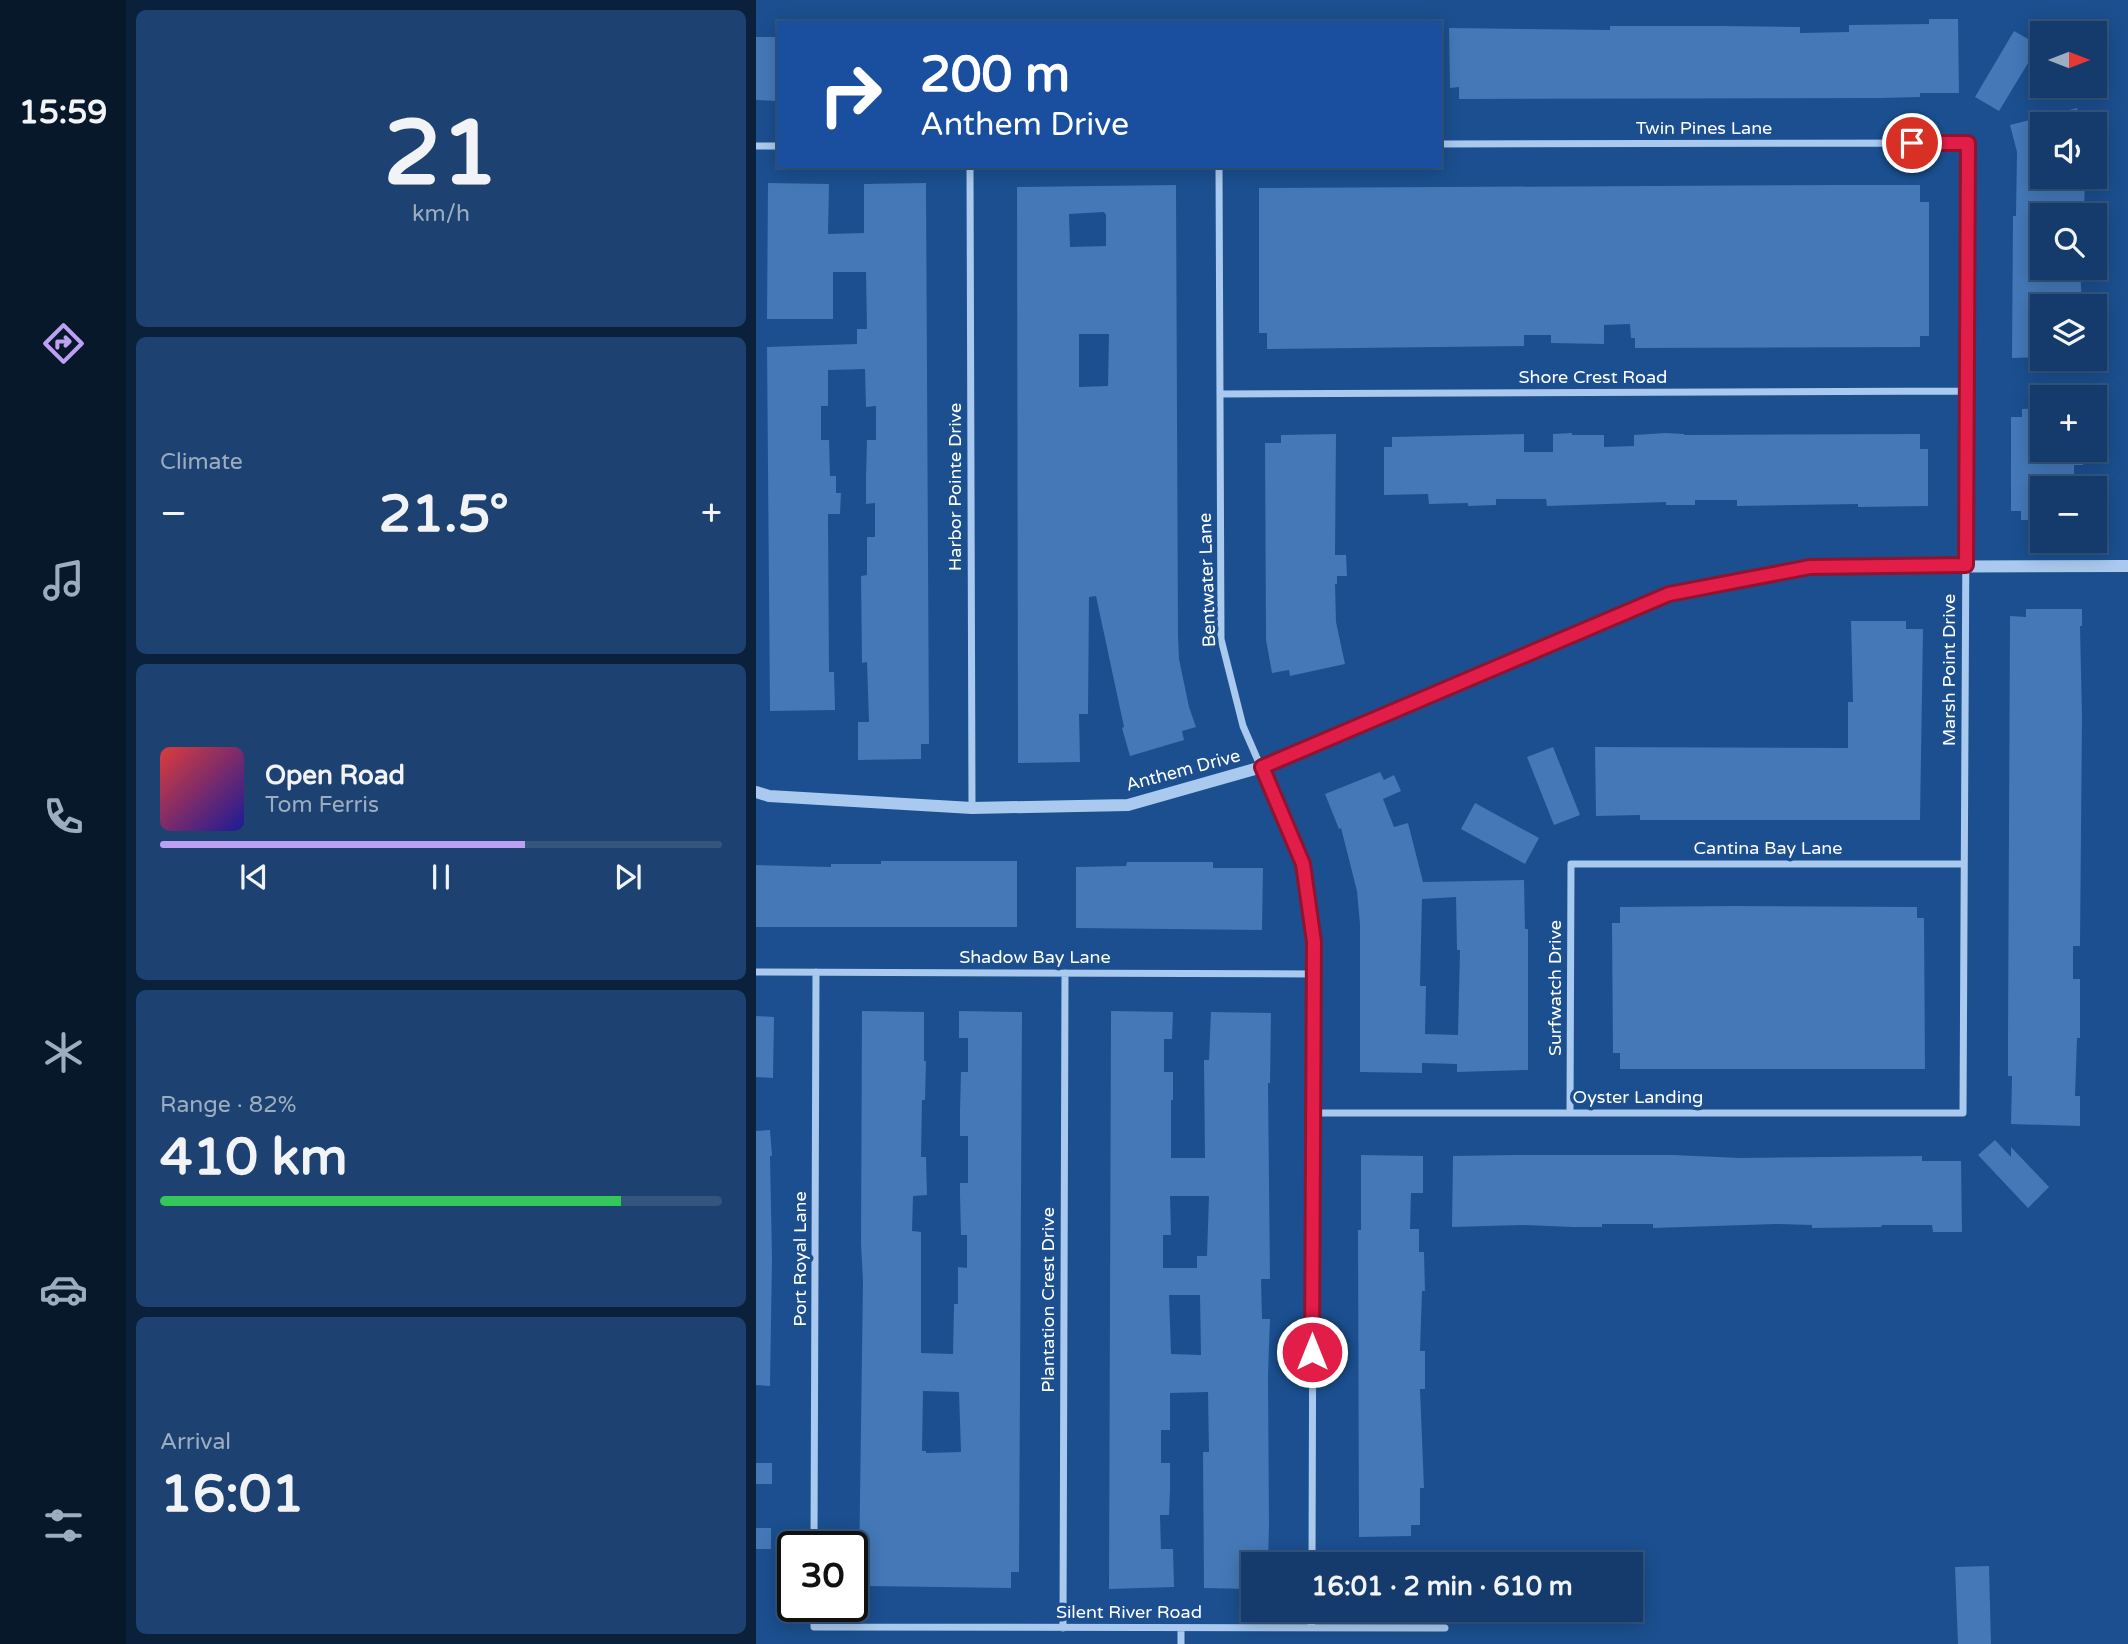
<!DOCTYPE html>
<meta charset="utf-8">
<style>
:root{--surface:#143b6b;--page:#1d4271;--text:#f1f3f6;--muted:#9dadc1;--line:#33557e;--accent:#bca0f2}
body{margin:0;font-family:"Varela Round",sans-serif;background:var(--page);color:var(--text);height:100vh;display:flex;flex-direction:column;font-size:26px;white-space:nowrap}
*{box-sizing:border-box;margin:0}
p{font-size:23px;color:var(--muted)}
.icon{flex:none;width:38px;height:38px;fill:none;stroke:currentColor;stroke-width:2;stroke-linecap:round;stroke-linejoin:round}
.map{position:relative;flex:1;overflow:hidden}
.side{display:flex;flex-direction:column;gap:10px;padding:10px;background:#0b203b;width:630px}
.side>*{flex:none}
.guide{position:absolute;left:21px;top:21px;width:665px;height:147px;border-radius:0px;box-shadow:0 4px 18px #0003,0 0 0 2px var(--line);background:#1a4fa0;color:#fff;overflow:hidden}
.needle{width:46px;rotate:90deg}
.tools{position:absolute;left:1274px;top:21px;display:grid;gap:14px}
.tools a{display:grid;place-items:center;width:77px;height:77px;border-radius:0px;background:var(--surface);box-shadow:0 4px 18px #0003,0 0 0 2px var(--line);font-size:35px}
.speed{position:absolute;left:21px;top:1531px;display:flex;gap:14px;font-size:35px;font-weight:700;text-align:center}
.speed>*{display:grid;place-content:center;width:91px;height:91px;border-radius:50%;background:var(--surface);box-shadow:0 4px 18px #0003,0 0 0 2px var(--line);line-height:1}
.speed .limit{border:4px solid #111;border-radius:10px;background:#fff;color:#111}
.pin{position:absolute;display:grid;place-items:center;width:60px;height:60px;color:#fff;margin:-30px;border:4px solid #fff;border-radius:50%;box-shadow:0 2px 7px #0007}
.me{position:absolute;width:77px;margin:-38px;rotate:0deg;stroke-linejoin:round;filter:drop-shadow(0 0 5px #0008)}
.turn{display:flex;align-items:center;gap:24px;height:147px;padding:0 28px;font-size:32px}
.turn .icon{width:91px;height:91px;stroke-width:2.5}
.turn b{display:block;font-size:49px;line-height:60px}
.big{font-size:52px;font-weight:700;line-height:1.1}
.side .widget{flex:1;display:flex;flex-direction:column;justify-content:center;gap:10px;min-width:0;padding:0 24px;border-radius:10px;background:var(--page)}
.side .dial{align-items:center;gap:0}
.dial b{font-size:91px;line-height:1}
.song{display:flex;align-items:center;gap:21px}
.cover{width:84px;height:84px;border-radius:10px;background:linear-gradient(135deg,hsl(0 70% 55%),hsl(240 70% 35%))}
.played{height:7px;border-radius:4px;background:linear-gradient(90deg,var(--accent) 65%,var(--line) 65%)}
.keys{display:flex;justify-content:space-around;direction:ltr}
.heat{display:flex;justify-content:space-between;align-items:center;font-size:38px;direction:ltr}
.charge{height:10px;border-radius:5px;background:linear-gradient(90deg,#34c759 82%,var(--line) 0)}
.trip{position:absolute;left:485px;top:1552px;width:402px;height:70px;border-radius:0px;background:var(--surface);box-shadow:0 4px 18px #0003,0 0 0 2px var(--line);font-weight:700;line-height:70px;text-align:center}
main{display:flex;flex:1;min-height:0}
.tab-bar{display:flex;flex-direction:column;width:126px;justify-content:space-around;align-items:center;background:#08182b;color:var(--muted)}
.tab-bar .icon{width:49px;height:49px}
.tab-bar .on{color:var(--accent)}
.tab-bar b{font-size:32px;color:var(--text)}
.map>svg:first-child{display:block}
.building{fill:#4478b7;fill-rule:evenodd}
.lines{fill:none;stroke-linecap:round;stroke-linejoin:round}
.minor{stroke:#a9c9ee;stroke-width:7}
.tertiary{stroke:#a9c9ee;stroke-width:12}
.route-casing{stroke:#92132f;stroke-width:18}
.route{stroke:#e11d48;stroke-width:12}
.labels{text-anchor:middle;stroke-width:7;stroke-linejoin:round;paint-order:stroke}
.street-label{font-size:18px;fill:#fff;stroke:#1b4f8f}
</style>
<main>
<nav class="tab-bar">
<b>15:59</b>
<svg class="icon on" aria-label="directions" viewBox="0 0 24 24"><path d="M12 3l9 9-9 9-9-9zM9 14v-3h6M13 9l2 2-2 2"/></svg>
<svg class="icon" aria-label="music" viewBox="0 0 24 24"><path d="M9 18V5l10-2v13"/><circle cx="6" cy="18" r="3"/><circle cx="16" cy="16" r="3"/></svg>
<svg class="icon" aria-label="phone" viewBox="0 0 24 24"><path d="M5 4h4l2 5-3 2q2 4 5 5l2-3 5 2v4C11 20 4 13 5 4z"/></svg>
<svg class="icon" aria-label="climate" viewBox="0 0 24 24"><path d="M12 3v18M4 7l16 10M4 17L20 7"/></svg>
<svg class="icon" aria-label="car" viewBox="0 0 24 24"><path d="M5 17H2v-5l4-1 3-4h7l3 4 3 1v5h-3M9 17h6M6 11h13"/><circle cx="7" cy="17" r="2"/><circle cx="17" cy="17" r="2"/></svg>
<svg class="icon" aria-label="filters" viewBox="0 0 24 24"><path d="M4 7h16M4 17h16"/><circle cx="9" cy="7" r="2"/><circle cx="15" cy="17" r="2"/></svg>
</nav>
<section class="side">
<div class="widget dial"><b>21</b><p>km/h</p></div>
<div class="widget"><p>Climate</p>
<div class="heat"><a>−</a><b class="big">21.5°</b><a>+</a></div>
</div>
<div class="widget">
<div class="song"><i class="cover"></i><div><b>Open Road</b><p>Tom Ferris</p></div></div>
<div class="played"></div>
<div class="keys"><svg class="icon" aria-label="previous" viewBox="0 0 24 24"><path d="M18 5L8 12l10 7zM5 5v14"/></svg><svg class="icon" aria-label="pause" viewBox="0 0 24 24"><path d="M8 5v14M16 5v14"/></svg><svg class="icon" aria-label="next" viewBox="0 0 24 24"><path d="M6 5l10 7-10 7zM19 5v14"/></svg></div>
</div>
<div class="widget"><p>Range · 82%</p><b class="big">410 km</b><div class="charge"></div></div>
<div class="widget"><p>Arrival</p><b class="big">16:01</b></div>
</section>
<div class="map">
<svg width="1372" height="1644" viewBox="0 0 1372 1644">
<rect width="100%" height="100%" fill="#1b4f8f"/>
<path class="building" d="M1173 19H1202L1203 93H1164V97L1124 98 703 99V87L694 88 693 28 854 30V26H963L1044 27V33L1093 32V25L1173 24Z
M1258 31 1283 45 1243 111 1219 97Z
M0 37H23V101L0 100Z
M1321 108 1325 124H1286V177H1329L1328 215H1286V268H1324L1326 306H1286V357L1256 358 1257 216H1260L1261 152 1254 125Z
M12 183 73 184 72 234 108 233V184L170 183 173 744H165V759L102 760V722H113L111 662 106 663 105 576 111 575V537H119V503L110 504V477L111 440H120V406L110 407 109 369 72 370V406H65V440H73L74 476H80V493H85L84 514H72L73 672H78L79 710 14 711 11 347 101 344V329H111L110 272H77V319H11Z
M420 185 422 635 423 659 433 707 440 727 426 731 428 740 374 756 366 728 368 727 340 596 333 597 332 714H323L324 762 262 763 261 187ZM348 212 350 215V246L314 247 313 214ZM323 334H353L352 386 323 387Z
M1084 185H1164V202H1173V336H1164V347L879 348V338H875L874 324 848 325V344L795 343V335H768V346L511 349V333H503V188Z
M1286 408V450H1327V465H1318V478H1286V520H1265V511H1255V417H1266V409Z
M816 433V435H848V447L878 446V435L910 433 928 434V435L1164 434V449H1172V506L1102 507V504L981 506V500H939V505H910V502L791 506 790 499H740V505L712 506V503L673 504 672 494 628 495V447H636V437L768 434V452H797V434Z
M580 434 579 555H590L591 576H581V584H579L580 622 589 664 534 676 533 670 516 673 510 640 509 443H525V435Z
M1270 609H1326V626H1324L1326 717 1324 946H1317V979H1324V1038H1321L1319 1096H1324V1126L1255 1124 1256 1076H1252V1037L1254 616 1270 617Z
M1095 621H1150V629H1167L1164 820H884V815L840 816 839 747 1092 748V702H1097Z
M797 747 824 815 798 825 771 757Z
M624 772 628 780 638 775 645 791 627 799 638 827 652 823 667 882 768 880 769 929H772V1070L701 1072V1064L666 1063V1073L604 1072V924L601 891 585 828 583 829 569 794ZM700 897 701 950H704L702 1035 669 1034 670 986H664L666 899Z
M719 803 783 838 769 864 705 829Z
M125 861H261V927H0V865L75 867V864H125Z
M371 862H457V868H507L506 930 320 928V867L370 866Z
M977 906 1161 907V918H1168L1169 1069H864V1053H857L856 923H864V907Z
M106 1011 168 1012V1061H170L169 1100H166L165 1157H170L171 1195 157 1196 156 1231 165 1232V1353L197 1354 198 1304H202V1267L211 1268V1235H205L204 1195V1183H212V1136H204V1110L205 1072H212V1038H203V1011L266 1012 263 1572H255V1588L111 1586 112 1572 103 1571 107 1281 105 1244ZM167 1391 203 1392 205 1452 170 1453V1451H166Z
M355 1011 417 1012 416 1039H408V1072H417V1100H415V1158H449L448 1060H453L455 1012 515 1013 514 1083H512L514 1279H505L506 1319H514L512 1376 513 1524 512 1564H497V1589L448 1588 447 1452H453L452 1392 414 1393V1430H405V1463H414V1490L413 1515H404L405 1549H417L418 1587 353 1589ZM414 1196H453L451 1256H441V1268H407V1235H415ZM413 1295H444L445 1355 415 1354Z
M0 1016 18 1017 17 1078 0 1077Z
M14 1130 16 1156H14L16 1259 14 1386 0 1385V1131Z
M1239 1140 1255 1157V1147L1293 1187 1272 1208 1222 1155Z
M605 1155 667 1156V1193H655L654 1229H663V1252H668L669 1291H666L664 1351H669V1389H664L668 1488H664V1525H655V1536L603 1537 602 1230H605Z
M758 1155H917L984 1158 1166 1156V1161H1205L1206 1232H1177L1176 1225H1126L1125 1227 1056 1228V1225L1020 1224 897 1228V1224H846V1227H817L766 1225 696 1227 697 1156Z
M0 1463H16V1484H0Z
M0 1528H15V1549H0Z
M1233 1566 1235 1644H1202L1199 1567Z"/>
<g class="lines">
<path class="minor" d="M0 146H23
M214 166 216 808
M463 166 465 639 487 726 547 864 558 942 556 1564
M464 394 1211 391
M0 972 558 974
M557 1113H1207L1212 143 684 144
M814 1113 815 864H1208
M58 1547 60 972
M58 1606V1627L689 1628
M307 1628 309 973
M555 1628 556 1610
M425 1644V1628"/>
<path class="tertiary" d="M0 792 13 796 216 808 372 805 506 767 913 594 1054 567 1372 566"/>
</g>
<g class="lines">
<g class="route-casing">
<path id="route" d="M556 1352 558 942 547 864 506 767 913 594 1054 567 1210 565 1212 143H1156"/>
</g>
<use href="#route" class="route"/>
</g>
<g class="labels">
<g class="street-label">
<text x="948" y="134">Twin Pines Lane</text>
<text x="837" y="383">Shore Crest Road</text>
<text transform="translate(199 487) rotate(-90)" y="6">Harbor Pointe Drive</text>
<text transform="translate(451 580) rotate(-92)" y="6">Bentwater Lane</text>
<text transform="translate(1193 670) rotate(-90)" y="6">Marsh Point Drive</text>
<text transform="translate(427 770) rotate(-15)" y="6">Anthem Drive</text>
<text x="1012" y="854">Cantina Bay Lane</text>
<text x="279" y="963">Shadow Bay Lane</text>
<text transform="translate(799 988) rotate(-90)" y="6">Surfwatch Drive</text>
<text x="882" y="1103">Oyster Landing</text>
<text transform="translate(44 1259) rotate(-90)" y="6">Port Royal Lane</text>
<text transform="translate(292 1300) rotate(-90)" y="6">Plantation Crest Drive</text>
<text x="373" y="1618">Silent River Road</text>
</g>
</g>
</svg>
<div class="tools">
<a><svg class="needle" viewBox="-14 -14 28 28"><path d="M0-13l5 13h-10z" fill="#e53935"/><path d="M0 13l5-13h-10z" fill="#9dadc1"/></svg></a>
<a><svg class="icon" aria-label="sound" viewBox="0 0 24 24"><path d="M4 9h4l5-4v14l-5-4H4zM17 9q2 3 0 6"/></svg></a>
<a><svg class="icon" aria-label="search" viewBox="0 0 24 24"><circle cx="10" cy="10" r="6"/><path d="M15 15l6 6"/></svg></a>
<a><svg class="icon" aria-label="layers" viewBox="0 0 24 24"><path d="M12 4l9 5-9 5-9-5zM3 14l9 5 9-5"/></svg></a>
<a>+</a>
<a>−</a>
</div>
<div class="speed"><div class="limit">30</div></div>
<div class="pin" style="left:1156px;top:143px;background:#d93025"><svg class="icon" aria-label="arrive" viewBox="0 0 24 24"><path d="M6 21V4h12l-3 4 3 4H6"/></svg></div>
<svg class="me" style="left:556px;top:1352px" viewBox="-20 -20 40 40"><circle r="17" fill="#e11d48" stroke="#fff" stroke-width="3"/><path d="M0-11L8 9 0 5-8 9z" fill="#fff"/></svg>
<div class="trip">16:01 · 2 min · 610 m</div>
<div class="guide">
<div class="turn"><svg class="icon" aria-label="right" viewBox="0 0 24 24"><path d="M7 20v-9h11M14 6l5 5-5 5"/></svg><div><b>200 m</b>Anthem Drive</div></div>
</div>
</div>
</main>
